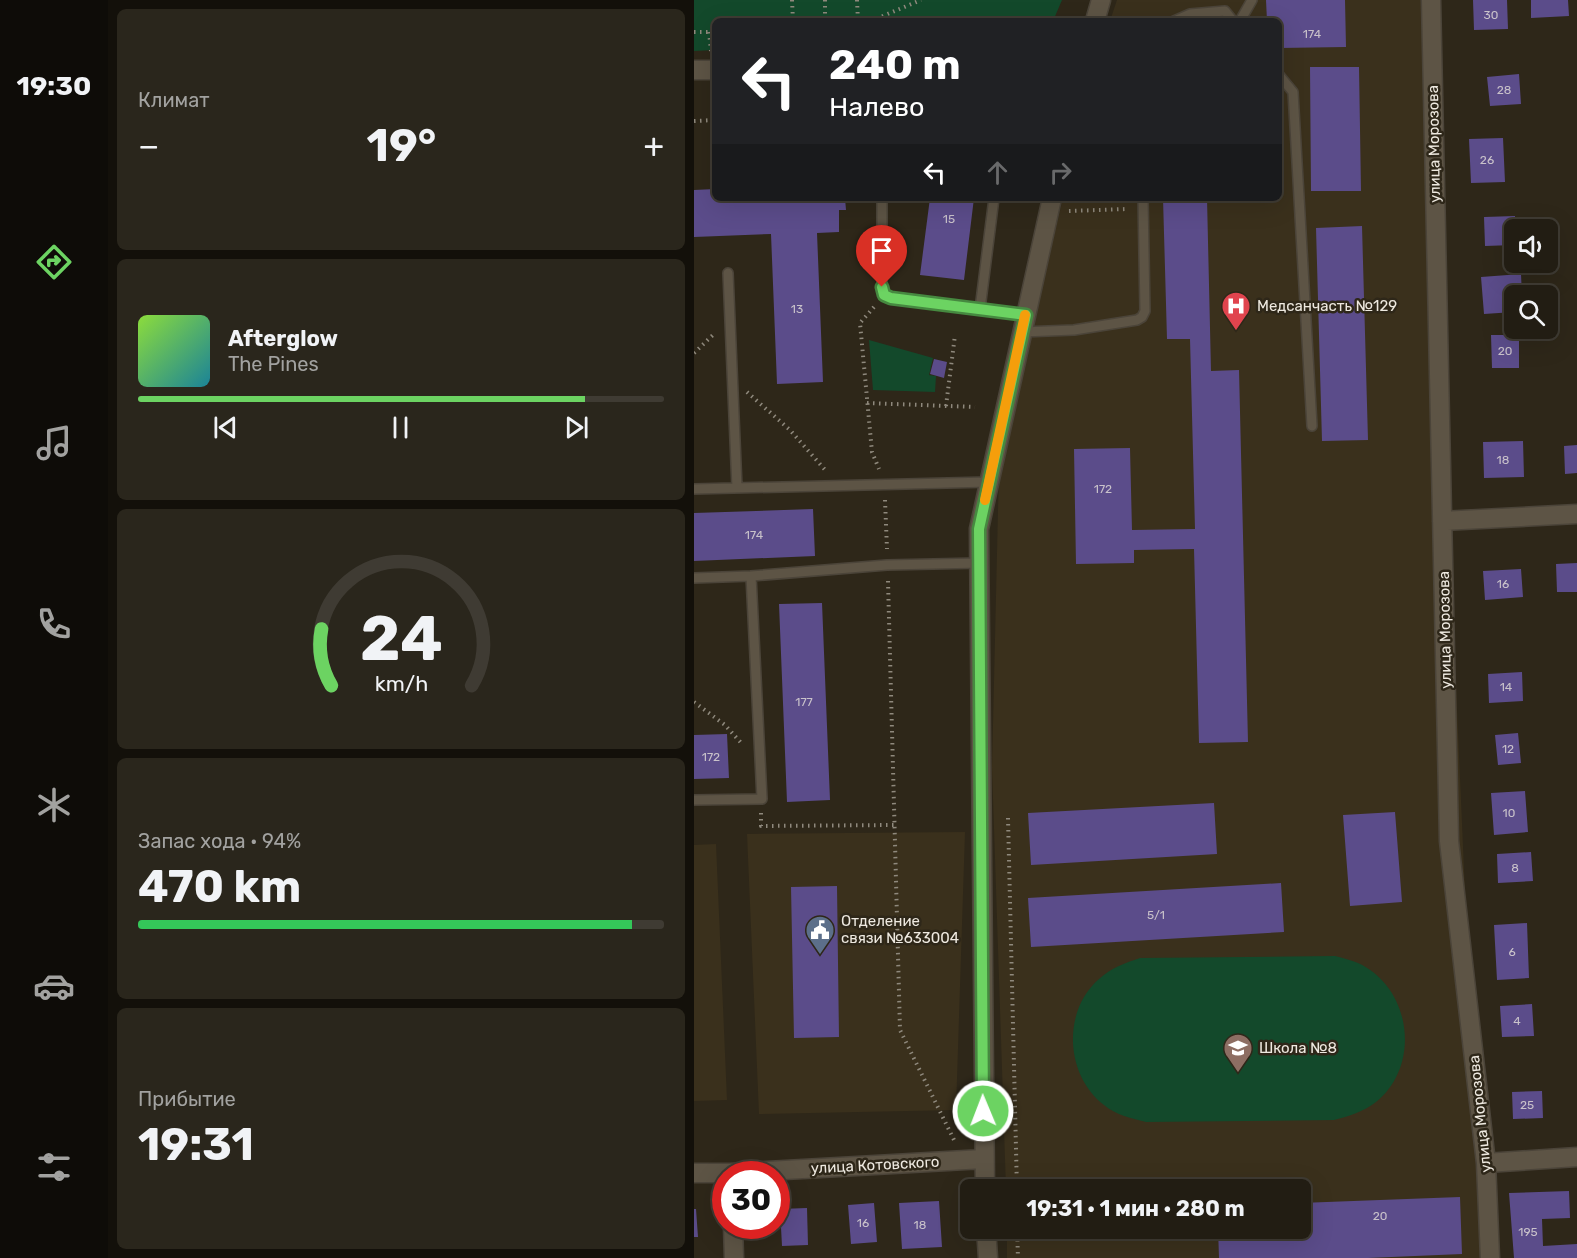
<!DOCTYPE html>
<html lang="ru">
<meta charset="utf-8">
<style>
:root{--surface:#221d13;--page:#2a261c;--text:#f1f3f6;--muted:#a2a2a0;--line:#3f3b33;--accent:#6cd362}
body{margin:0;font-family:Rubik,sans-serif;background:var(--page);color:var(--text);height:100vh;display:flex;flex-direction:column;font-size:22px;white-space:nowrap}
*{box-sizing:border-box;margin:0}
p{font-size:20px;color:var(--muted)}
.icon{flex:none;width:33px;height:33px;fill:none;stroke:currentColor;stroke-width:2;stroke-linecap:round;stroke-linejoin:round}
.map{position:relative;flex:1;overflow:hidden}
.panel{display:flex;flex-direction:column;gap:9px;padding:9px;background:#13100a;width:586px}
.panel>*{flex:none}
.hud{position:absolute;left:18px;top:18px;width:570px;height:183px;border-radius:9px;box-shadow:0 6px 24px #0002,0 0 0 2px var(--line);background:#202124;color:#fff;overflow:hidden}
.tools{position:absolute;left:810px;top:219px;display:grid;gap:12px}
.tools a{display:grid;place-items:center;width:54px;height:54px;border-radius:9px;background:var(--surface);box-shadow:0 6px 24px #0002,0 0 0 2px var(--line);font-size:30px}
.speed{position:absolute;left:18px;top:1161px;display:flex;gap:12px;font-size:30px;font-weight:700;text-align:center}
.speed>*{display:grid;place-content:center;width:78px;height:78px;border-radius:50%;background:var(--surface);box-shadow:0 6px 24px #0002,0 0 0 2px var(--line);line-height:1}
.speed .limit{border:9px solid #d22;background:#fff;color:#111}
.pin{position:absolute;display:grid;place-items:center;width:51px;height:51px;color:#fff;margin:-62px -26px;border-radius:50% 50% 50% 0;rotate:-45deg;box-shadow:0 0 6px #0007}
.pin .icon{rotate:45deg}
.me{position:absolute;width:66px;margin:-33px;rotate:359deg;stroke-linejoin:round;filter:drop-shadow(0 0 4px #0008)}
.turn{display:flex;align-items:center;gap:21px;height:126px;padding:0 18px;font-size:27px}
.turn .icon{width:78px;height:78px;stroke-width:2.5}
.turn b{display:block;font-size:42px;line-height:51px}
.lanes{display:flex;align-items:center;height:57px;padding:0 18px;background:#0003;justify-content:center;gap:30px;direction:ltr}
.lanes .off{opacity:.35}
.big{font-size:45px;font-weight:700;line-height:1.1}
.panel .tile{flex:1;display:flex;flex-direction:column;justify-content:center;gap:9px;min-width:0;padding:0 21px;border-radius:9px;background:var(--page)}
.panel .dial{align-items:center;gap:0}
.dial svg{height:156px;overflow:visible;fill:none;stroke:var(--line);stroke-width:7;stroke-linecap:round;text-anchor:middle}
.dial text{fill:var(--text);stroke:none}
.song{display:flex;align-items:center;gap:18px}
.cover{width:72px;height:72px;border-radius:9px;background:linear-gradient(135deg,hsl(90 70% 55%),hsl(190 70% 35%))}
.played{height:6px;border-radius:3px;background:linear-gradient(90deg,var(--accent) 85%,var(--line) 85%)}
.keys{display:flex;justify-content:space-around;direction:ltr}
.heat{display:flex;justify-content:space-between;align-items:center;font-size:33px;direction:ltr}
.charge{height:9px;border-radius:4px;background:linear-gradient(90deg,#34c759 94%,var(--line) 0)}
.trip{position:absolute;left:266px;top:1179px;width:351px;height:60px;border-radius:9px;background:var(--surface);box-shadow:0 6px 24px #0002,0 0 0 2px var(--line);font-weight:700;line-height:60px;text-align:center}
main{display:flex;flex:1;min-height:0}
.tab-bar{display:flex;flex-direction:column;width:108px;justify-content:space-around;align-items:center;background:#0e0c08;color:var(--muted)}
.tab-bar .icon{width:42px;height:42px}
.tab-bar .current{color:var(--accent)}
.tab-bar b{font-size:27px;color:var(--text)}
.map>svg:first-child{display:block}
.built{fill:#3a301c}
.green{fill:#13492b}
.building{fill:#5b4c8a}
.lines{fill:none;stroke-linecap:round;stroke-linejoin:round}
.lane-casing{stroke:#4b4439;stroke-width:12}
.street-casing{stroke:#4b4439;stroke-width:21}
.path{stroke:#8f897d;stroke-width:4;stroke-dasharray:1.5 4.5;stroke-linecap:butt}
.lane{stroke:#5d5445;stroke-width:9}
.street{stroke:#5d5445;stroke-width:18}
.route-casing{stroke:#468940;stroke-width:15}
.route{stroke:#6cd362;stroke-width:10}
.slow{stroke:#f59e0b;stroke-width:10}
.labels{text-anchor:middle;stroke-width:5;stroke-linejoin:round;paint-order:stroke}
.number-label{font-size:12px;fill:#c9c2ca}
.street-label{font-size:15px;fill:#eee9e0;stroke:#2e2719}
.poi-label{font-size:15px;fill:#eee9e0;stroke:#2e2719;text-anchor:start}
</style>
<main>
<nav class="tab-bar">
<b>19:30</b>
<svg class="icon current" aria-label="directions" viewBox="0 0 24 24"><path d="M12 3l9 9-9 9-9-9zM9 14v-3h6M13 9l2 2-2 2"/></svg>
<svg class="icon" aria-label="music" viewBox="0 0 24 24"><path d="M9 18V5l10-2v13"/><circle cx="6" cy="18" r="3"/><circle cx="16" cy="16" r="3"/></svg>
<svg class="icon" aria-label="phone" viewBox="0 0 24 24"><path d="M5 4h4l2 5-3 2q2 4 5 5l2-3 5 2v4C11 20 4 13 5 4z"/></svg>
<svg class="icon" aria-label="climate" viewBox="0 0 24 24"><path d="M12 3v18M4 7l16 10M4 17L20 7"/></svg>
<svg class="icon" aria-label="car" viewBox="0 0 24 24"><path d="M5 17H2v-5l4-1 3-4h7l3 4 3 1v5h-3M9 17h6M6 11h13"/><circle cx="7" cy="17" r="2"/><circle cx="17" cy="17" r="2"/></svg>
<svg class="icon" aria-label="filters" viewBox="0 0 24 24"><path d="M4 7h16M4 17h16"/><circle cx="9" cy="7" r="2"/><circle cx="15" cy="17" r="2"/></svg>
</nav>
<section class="panel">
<div class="tile"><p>Климат</p>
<div class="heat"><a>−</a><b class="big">19°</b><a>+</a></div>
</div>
<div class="tile">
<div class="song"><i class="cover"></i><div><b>Afterglow</b><p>The Pines</p></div></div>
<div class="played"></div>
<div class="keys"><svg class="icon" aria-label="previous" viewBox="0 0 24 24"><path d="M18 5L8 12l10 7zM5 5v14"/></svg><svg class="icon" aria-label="pause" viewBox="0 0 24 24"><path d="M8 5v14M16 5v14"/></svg><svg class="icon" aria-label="next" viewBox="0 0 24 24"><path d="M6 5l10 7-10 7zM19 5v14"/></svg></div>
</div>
<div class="tile dial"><svg viewBox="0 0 100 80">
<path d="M14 69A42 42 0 1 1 86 69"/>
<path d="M14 69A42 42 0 0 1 9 40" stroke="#6cd362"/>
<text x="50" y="56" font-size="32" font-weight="700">24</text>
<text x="50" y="72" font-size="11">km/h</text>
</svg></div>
<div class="tile"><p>Запас хода · 94%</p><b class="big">470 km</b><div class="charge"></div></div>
<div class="tile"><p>Прибытие</p><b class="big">19:31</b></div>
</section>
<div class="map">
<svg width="883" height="1258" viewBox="0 0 883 1258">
<rect width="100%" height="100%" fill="#2e2719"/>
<path class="built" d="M423 0H732L787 1258H313V1229L606 1228V1190L312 1189 298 768 305 467 369 198H585V21H416Z
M271 832 262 1110 65 1114 53 834Z
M22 844 33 1100 0 1101V845Z"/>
<path class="green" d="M0 0H368L359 21H21V50L0 51Z
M175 340 239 358 235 375 242 376 241 392 179 390Z
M641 956C649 958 657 960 664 963 717 987 728 1065 682 1102 669 1112 655 1116 640 1120L452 1122C436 1118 422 1115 410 1105 371 1075 368 1011 405 979 417 968 431 963 446 958Z"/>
<path class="building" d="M572 0H651L652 47 585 48V21H573Z
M779 0H813L814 29 780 30Z
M837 0H874L875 16 837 18Z
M616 67H665L667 191H617Z
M825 74 827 104 796 106 793 77Z
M809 138 811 182 777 183 775 139Z
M21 189V198H151L152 210H145V232L123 233 129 382 83 384 77 234 0 237V190Z
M236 198H280L270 280 226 275Z
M469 198H513L517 371 545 370 554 742 505 743 500 549 440 550V563L382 564 380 449 436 448 438 530 501 529 496 339H473Z
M821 216 820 245 791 246 790 217Z
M668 226 674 440 628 441 622 228Z
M827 274 828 296H820V312L790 314 787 277Z
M797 335H825V368H798Z
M240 359 253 362 250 378 236 374Z
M829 441 830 477 790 478 789 442Z
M883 445V473L871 474 870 446Z
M119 509 121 556 0 561V513Z
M883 563V592H863L862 564Z
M827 569 829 597 791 600 789 571Z
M128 603 136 800 93 802 85 604Z
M828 672 829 701 795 703 794 674Z
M824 733 827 763 804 765 801 735Z
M33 734 35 778 0 779V735Z
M831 791 834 832 800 835 797 793Z
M520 803 523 854 337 865 334 813Z
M701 812 708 902 656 906 649 815Z
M837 852 839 881 804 883 803 854Z
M587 883 590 932 337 947 334 898Z
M143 886 145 1037 100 1038 97 887Z
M833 923 835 978 803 980 800 925Z
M838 1004 840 1036 808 1037 806 1006Z
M848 1091 849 1118 819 1119 818 1092Z
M875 1191 876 1218 848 1219 849 1246 883 1244V1258H820L815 1193Z
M766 1197 768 1254 674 1258H525L524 1228H606V1203Z
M245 1201 248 1247 208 1249 205 1203Z
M180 1203 183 1242 157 1244 154 1205Z
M113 1208 114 1245 88 1246 86 1209Z
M0 1209H2L4 1237H0Z"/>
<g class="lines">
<g class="lane-casing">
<path id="lane" d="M480 21 496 14 531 11 539 21
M546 21 558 0
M585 75 599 92 618 426
M188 198V287L190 295 197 298 286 309
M300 198 286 309 332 315
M34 273 43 488
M328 332 380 330 443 320 448 317 451 311 449 198
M0 489 295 482
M57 576 193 565 286 563
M0 578 57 576 68 799 0 800"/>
</g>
<g class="street-casing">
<path id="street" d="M737 0 755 841 792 1163 796 1258
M401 21 407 0
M0 70H21
M748 521 883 514
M792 1163 883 1157
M0 1173H37L290 1159
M291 1190 285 529 358 198
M39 1226 40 1258
M292 1228 294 1258"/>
</g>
<path class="path" d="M98 0 99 21
M131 0V21
M163 0 164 21
M177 21 227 0
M0 32H21
M15 32 17 51
M18 88V120
M0 121 21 120
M375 211 433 209
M180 307 166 323 178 452 185 469
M0 353 21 333
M53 392 96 430 133 472
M173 403 281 407
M252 406 261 335
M191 500 193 549
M194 581 206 1030 261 1142
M0 702 31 725 49 745
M67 813V826L200 825
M314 818 323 1190
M270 1196 271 1224
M323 1228 324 1258"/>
<use href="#lane" class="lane"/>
<use href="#street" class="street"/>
</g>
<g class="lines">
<g class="route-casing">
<path id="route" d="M188 287 190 295 197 298 332 315 285 529 289 1111"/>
</g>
<use href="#route" class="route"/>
<path class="slow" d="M291 500 331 315"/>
</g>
<defs>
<g id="hospital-pin" transform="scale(1.5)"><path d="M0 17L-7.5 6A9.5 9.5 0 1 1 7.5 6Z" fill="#e0444e" stroke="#2e2719"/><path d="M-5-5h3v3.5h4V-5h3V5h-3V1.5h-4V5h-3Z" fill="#fff"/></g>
<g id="civic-pin" transform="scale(1.5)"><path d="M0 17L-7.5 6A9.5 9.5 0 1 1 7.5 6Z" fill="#5c6f8a" stroke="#2e2719"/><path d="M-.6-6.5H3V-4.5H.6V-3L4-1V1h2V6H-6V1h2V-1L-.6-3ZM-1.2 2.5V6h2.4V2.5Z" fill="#fff"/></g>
<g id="school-pin" transform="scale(1.5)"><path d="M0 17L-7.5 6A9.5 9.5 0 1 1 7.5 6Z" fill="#8d6e63" stroke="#2e2719"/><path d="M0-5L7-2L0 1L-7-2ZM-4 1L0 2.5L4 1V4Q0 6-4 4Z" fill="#fff"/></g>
</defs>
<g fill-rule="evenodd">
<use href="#hospital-pin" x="542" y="306"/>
<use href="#civic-pin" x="126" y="930"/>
<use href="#school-pin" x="544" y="1048"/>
</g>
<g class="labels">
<g class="number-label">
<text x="797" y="19">30</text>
<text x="618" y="38">174</text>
<text x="810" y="94">28</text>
<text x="793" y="164">26</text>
<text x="255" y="223">15</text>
<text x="103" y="313">13</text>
<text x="811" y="355">20</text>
<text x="809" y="464">18</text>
<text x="409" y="493">172</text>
<text x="60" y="539">174</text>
<text x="809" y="588">16</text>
<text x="812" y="691">14</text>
<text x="110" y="706">177</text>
<text x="814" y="753">12</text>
<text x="17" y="761">172</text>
<text x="815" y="817">10</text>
<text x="821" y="872">8</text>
<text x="462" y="919">5/1</text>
<text x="818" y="956">6</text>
<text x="823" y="1025">4</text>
<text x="833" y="1109">25</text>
<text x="686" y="1220">20</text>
<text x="169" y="1227">16</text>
<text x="226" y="1229">18</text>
<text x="834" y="1236">195</text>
</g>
<g class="street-label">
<text transform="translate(740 144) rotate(-91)" y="5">улица Морозова</text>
<text transform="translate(751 630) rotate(-91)" y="5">улица Морозова</text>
<text transform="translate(786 1114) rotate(-96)" y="5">улица Морозова</text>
<text transform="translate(181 1165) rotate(-3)" y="5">улица Котовского</text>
</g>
<g class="poi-label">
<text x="563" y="311">Медсанчасть №129</text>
<text x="147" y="926">Отделение<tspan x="147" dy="17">связи №633004</tspan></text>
<text x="565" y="1053">Школа №8</text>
</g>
</g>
</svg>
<div class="tools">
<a><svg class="icon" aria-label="sound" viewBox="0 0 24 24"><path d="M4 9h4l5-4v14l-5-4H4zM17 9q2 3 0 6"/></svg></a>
<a><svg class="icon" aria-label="search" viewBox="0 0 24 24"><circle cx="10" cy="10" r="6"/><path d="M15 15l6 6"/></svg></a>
</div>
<div class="speed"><div class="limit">30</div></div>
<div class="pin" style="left:188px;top:287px;background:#d93025"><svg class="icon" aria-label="arrive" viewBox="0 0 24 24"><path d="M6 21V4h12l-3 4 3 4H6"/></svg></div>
<svg class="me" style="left:289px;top:1111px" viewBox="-20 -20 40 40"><circle r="17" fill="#6cd362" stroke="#fff" stroke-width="3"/><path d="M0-11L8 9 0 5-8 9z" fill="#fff"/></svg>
<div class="trip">19:31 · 1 мин · 280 m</div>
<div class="hud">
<div class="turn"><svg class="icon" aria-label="left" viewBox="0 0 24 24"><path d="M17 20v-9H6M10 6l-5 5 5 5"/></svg><div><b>240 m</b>Налево</div></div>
<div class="lanes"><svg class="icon" aria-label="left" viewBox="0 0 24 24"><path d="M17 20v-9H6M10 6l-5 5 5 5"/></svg><svg class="icon off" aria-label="ahead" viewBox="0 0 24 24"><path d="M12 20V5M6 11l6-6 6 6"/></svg><svg class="icon off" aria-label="right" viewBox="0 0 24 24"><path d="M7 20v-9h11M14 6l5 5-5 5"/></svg></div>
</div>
</div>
</main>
